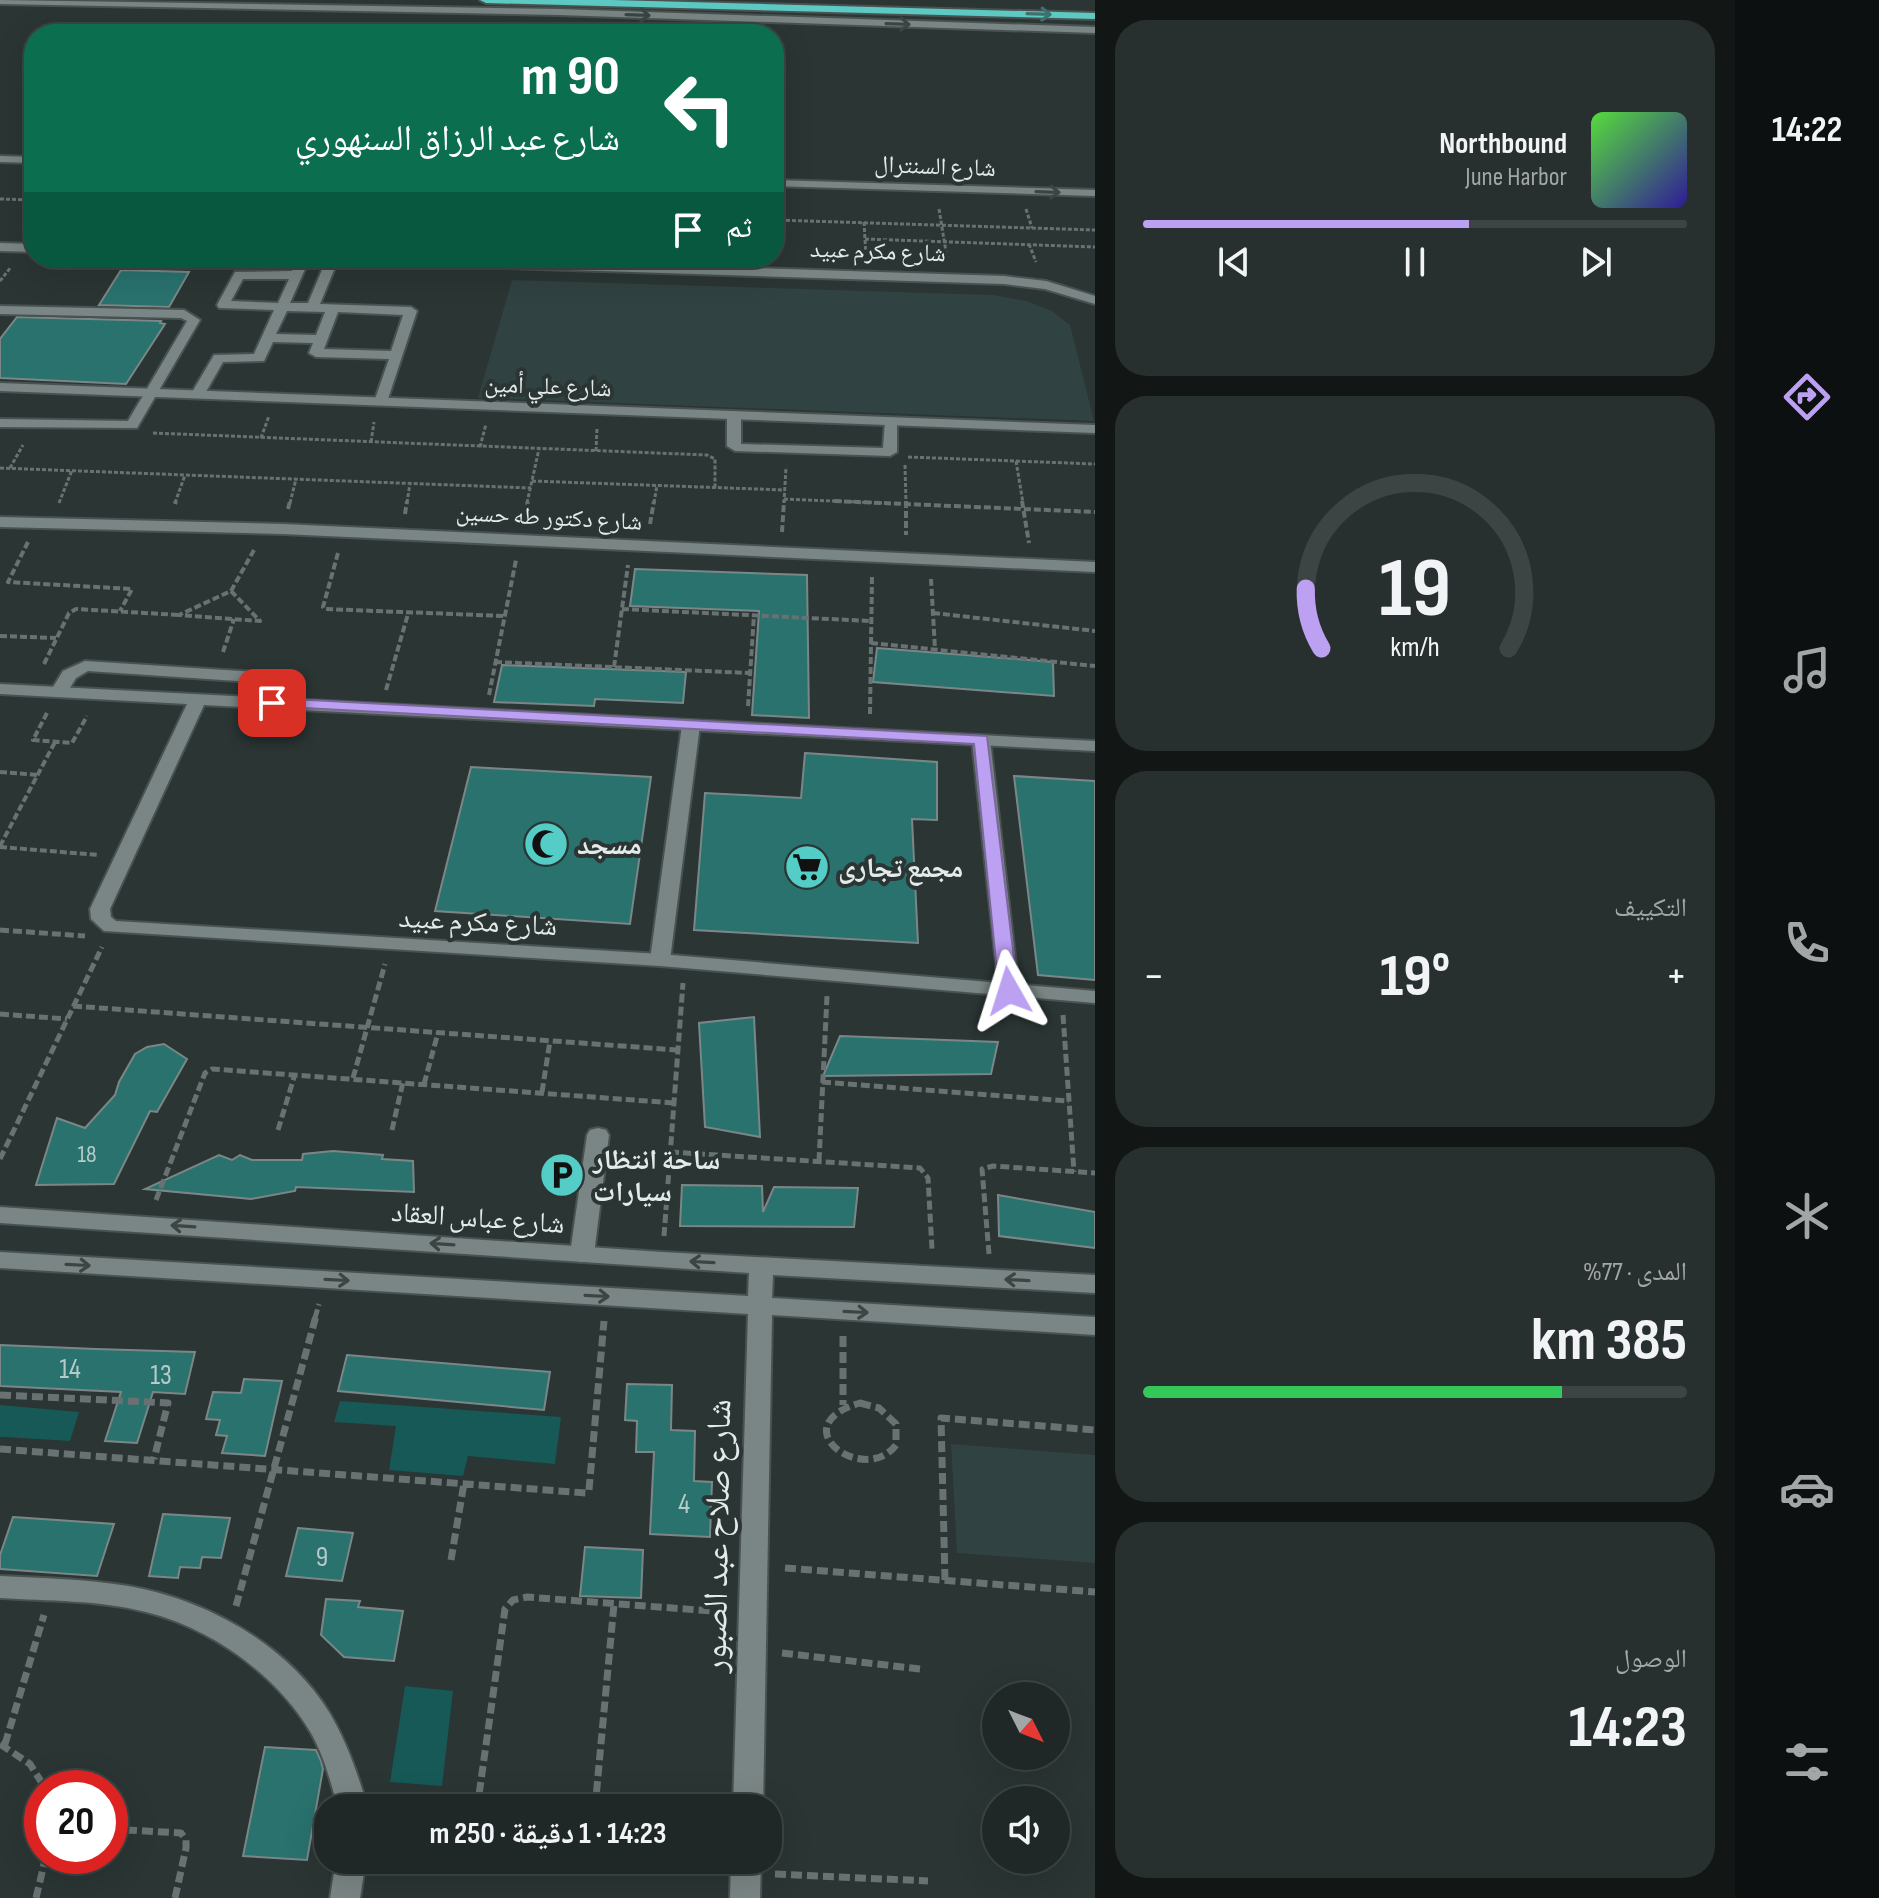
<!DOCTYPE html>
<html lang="ar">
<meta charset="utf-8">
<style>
:root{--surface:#202827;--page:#28302f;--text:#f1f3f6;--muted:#a2a6a7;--line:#3d4444;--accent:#bca0f2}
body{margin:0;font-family:"Sofia Sans Condensed","Noto Naskh Arabic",sans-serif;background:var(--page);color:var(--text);direction:rtl;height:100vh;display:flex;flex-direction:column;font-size:30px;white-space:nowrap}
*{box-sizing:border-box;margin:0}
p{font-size:26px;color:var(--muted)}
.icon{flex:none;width:44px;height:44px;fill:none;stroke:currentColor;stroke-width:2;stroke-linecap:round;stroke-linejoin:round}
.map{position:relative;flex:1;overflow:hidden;direction:ltr}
.sheet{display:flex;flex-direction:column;gap:20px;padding:20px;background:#121615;width:640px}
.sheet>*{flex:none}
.banner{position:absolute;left:24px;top:24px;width:760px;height:244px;border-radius:32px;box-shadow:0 8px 32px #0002,0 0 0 2px var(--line);direction:rtl;background:#0b6e4f;color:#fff;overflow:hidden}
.needle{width:52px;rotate:132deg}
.controls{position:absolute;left:982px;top:1682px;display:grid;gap:16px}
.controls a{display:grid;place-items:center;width:88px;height:88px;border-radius:50%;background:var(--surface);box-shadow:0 8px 32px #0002,0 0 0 2px var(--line);font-size:40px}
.speed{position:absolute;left:24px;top:1770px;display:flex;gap:16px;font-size:40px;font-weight:700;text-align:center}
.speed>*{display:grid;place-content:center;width:104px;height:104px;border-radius:50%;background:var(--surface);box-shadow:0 8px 32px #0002,0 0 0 2px var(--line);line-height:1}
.speed .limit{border:12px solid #d22;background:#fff;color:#111}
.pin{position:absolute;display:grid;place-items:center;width:68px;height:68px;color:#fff;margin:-34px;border-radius:16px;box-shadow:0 4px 12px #0006}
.me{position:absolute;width:88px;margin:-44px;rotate:354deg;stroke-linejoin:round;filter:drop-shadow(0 0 6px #0008)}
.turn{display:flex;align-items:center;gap:28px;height:168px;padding:0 32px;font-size:36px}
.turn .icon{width:104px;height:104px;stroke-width:2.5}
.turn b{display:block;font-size:56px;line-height:68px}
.then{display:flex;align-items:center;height:76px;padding:0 32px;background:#0003;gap:16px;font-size:30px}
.big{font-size:60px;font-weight:700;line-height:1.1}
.sheet .widget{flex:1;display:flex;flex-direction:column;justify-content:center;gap:12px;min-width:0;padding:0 28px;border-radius:32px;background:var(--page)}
.sheet .dial{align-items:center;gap:0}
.dial svg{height:208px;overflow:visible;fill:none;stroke:var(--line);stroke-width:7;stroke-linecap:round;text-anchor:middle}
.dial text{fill:var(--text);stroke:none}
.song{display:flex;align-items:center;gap:24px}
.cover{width:96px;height:96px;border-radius:12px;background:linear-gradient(135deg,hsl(110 70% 55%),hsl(250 70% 35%))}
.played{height:8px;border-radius:4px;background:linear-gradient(90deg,var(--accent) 60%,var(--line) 60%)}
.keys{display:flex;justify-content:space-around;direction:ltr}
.heat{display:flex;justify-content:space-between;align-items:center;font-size:44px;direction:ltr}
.charge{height:12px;border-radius:6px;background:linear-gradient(90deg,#34c759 77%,var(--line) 0)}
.trip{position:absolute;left:314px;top:1794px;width:468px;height:80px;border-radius:32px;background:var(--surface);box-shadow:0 8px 32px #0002,0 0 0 2px var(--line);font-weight:700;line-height:80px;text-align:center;direction:rtl}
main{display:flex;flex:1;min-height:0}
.tab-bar{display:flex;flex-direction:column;width:144px;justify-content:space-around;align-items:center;background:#0d1010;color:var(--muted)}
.tab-bar .icon{width:56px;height:56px}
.tab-bar .active{color:var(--accent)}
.tab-bar b{font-size:36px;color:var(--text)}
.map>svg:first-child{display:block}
.built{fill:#304241}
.green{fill:#165956}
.building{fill:#29726e;stroke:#7b8786;stroke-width:2}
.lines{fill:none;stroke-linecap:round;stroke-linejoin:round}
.lane-casing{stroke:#495251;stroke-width:4}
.street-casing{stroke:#495251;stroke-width:4}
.secondary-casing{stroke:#495251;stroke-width:4}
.highway-casing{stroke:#495251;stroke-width:4}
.path-far3{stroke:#697272;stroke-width:3;stroke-dasharray:4 2;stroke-linecap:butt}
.path-far2{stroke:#697272;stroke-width:4;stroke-dasharray:7 3;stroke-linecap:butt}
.path-far1{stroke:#697272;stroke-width:5;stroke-dasharray:9 4;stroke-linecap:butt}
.path{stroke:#697272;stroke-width:7;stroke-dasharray:11 5;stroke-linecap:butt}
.lane{fill:#7a8685;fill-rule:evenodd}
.street{fill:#7a8685;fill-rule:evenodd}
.secondary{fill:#7a8685;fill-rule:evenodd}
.highway{fill:#5dc9c3;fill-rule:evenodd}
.oneway{stroke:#3e706d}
.oneway2{stroke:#3a4544}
.route{fill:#bca0f2;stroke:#7a689d;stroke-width:2}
.labels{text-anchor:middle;stroke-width:8;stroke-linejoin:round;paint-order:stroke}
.far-street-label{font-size:24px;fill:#e4eaea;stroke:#2a3534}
.number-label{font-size:24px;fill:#b5cccb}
.poi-label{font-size:28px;font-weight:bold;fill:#e4eaea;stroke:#2a3534;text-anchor:start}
.street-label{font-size:28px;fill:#e4eaea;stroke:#2a3534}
.near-number-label{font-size:28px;fill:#b5cccb}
.near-street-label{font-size:34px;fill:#e4eaea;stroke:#2a3534}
</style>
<main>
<nav class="tab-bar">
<b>14:22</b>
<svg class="icon active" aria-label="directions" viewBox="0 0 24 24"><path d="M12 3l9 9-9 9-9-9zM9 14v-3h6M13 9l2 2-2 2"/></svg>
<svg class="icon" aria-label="music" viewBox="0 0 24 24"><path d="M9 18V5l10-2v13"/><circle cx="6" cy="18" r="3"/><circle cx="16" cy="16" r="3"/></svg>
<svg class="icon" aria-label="phone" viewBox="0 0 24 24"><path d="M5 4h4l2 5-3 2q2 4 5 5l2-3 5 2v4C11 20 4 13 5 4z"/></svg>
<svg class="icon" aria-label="climate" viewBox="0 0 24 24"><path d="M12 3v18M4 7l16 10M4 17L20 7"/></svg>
<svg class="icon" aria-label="car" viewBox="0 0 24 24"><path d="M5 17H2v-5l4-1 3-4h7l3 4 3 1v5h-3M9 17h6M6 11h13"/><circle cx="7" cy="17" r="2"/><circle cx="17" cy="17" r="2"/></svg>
<svg class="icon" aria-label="filters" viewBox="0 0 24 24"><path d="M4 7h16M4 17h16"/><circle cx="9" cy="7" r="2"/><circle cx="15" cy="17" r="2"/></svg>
</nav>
<section class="sheet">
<div class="widget">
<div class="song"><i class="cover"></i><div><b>Northbound</b><p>June Harbor</p></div></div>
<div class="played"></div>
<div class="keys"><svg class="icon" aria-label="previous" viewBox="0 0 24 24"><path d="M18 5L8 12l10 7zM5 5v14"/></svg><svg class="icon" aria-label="pause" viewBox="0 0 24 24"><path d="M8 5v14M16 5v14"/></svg><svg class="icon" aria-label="next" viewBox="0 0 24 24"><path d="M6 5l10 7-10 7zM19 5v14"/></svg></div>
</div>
<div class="widget dial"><svg viewBox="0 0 100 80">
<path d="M14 69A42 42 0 1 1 86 69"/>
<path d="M14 69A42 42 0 0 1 8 46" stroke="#bca0f2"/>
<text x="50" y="56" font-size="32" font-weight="700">19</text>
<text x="50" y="72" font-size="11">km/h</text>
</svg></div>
<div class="widget"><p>التكييف</p>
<div class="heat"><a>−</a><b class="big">19°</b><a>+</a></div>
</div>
<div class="widget"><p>المدى · 77%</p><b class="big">385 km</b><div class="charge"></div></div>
<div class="widget"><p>الوصول</p><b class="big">14:23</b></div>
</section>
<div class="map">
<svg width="1095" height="1898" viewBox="0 0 1095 1898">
<rect width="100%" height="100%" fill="#2a3534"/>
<path class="built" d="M512 280 993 295 1027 301 1052 311 1070 325 1094 421 478 398Z
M951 1444 1095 1455V1563L957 1553Z"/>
<path class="green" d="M340 1401 561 1417 555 1464 468 1456 463 1476 389 1470 396 1426 334 1422Z
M0 1405 79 1412 70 1441 5 1437H0Z
M405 1686 453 1691 442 1786 390 1782Z"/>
<path class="building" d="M121 270 189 272 169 307 99 305Z
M17 317 161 321 160 323 165 324 126 384 0 378V339Z
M635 569 807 575 809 718 752 715 759 611 630 606Z
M877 648 1053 662 1054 696 873 682Z
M502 665 686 672 683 703 595 699 594 706 494 702Z
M805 753 937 762V820L912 819 918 943 694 930 705 793 801 798Z
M471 767 651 777 630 924 435 911Z
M1014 776 1095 781V980L1038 975Z
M754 1017 760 1137 705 1127 699 1023Z
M840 1036 998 1042 991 1074 823 1076Z
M164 1044 187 1059 157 1112 150 1111 114 1184 36 1185 57 1118 85 1128 115 1095 119 1082 135 1054 147 1047Z
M333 1151 383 1155 382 1159 413 1161 414 1192 296 1187 295 1191 251 1199 145 1189 219 1155 232 1160 240 1155 252 1160H302L303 1154Z
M682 1185 762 1186 763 1212 774 1187 858 1188 854 1227 680 1226Z
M998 1195 1095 1212V1248L999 1236Z
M0 1345 96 1349 195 1352 185 1394 153 1392 137 1443 105 1441 121 1392 0 1386Z
M347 1355 550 1372 544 1410 338 1391Z
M244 1379 282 1381 265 1456 222 1453 227 1436 216 1435 220 1420 206 1419 213 1392 241 1393Z
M627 1384 672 1385 671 1430 695 1431 694 1481 712 1482 710 1537 650 1534 654 1452H636L637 1421 625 1420Z
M163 1514 230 1518 221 1558 202 1557 200 1568 180 1567 178 1578 149 1576Z
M13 1517 114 1524 97 1576 0 1569V1555Z
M298 1528 353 1533 342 1581 286 1576Z
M585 1547 643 1550 641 1598 580 1596Z
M326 1599 360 1601 358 1607 403 1611 394 1661 344 1657 321 1635Z
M265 1747 316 1750 321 1761 323 1769 307 1860 243 1856Z"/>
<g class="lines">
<g class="lane-casing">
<path id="lane" d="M298 258H310L290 303H308L327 258H339L320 304 411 307 417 311 386 405 374 402 389 359 316 357 309 353 313 343 273 342 264 361 223 362 203 397H193L191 394 214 355 254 354 274 310 219 308 217 305 235 272 292 271ZM243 279H289L278 303 231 301ZM287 311 325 312 316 335 276 334ZM338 312 403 315 391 351 324 349Z
M0 306 184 310 200 320 137 428 0 427V419L128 421 187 321 181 318 0 314Z
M734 411 741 415V444L883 448 885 421 897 418V452L890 456 735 451 727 446V415Z
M85 661 273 673 286 681 281 703 272 708 263 703 269 683 88 671 76 678 65 696H53L50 692 63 671Z
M691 720 700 725 670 960 660 966 650 960 682 725Z
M981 735 990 740 1019 991 1009 997 999 991 972 740Z
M598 1128 606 1130 609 1135 594 1254 590 1260 582 1262 574 1260 570 1254 587 1135 590 1130Z"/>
</g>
<g class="street-casing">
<path id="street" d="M0 243 34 244V252L0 251Z
M315 258H434L1004 276 1046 281 1095 296V304L1045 289 1004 284 321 262Z
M0 383 1095 425V433L0 391Z
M0 517 283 524 1095 562V572L283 534 0 527Z
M0 684 1095 741V751L204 705 110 909 111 917 116 921 660 954 1095 991V1003L660 966 104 931 91 919 90 909 187 704 0 694Z
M0 1207 662 1252 1095 1275V1293L773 1275 772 1298 1095 1317V1335L772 1315 763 1808H733L748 1314 0 1268V1252L748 1296 749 1273 0 1223Z
M0 1576C43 1578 86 1579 128 1586 205 1599 287 1644 329 1712 347 1742 358 1775 368 1808H338C331 1783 324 1756 311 1733 277 1675 211 1628 146 1612 99 1600 49 1601 0 1598Z
M336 1860H366L360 1898H330Z
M731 1860H761L760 1898H730Z"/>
</g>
<g class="secondary-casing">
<path id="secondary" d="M0 0 559 9 1095 27V33L559 15 0 4Z
M0 156 34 157V163L0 162Z
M774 180 1095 190V196L774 186Z"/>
</g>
<g class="highway-casing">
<path id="highway" d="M480 0H612L1095 13V19L486 3Z"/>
</g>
<path class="path-far3" d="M0 199 34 200
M939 209 947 258
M1026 209 1032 228
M774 220 1095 230
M864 222 866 257
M865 239 1095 247
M1029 244 1036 262
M0 281 11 267
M153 433 707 455 715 459V488
M261 438 269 416
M371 442 374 422
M480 447 486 424
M596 451 597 428
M908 457 1095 464
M1016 461 1023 503
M905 465 906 503
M0 468 531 488
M10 468 23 445
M532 481 785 490
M784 499 882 503
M59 503 72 470
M175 503 185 475
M290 503 296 479
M407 503 410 483
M527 503 539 449
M654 503 657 485
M784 503 786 467"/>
<path class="path-far2" d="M834 501 1095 512
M906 501V535
M1022 501 1029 543
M175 504 176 501
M288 509 290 501
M405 514 407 501
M524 518 528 501
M650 524 654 501
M782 532 784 501
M28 542 8 582 132 589 120 611
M338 553 323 607 325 609 504 616
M931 579 935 649
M231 591 254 550
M231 591 260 621 179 615Z
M622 609 871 621
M933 613 1095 631
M0 636 56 638
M871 643 1095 666
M223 652 234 619
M495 662 750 673
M44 664 69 613 76 609 179 615
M614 667 628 565
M386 690 408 614
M489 695 516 560
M748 706 754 615
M47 713 33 740 72 743 87 716
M870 714 872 576
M0 772 38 775
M0 846 55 742
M0 847 99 855"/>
<path class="path-far1" d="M0 930 85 936
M73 1006 677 1050
M0 1014 67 1019
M1063 1015 1074 1172
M353 1078 385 964
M822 1082 1069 1101
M424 1084 438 1033
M542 1092 550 1041
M278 1130 295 1074
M392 1130 403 1082
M670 1152 920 1168 928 1178 932 1249
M0 1159 102 947
M819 1161 827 996
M156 1200 205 1073 212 1069 674 1103
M664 1236 683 983
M989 1254 982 1169 993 1166 1095 1173
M315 1318 319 1304"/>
<path class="path" d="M843 1336V1405
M0 1395 168 1403 154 1459
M860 1403 879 1408 896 1424V1445C864 1487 780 1426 860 1403Z
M0 1449 586 1493 589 1490 604 1321
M451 1560 464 1483
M785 1568 1095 1592
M945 1580 941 1418 1095 1430
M236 1606 316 1316
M782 1653 920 1669
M0 1744 30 1764 45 1788
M5 1744 44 1615
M481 1808 478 1802 505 1609 513 1600 527 1597 725 1612
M595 1808 614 1604
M110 1829 181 1833 186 1840V1848L175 1898
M775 1874 928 1881
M36 1898 46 1856"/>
<use href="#lane" class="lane"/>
<use href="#street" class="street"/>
<use href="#secondary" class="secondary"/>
<use href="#highway" class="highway"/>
</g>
<defs><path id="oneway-shaft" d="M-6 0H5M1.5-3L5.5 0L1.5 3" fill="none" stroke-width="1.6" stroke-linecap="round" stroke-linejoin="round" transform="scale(2)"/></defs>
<use class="oneway" href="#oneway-shaft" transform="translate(1039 14) rotate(2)"/>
<g class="oneway2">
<use href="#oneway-shaft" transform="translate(638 15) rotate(2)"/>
<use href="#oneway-shaft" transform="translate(898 24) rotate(2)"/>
<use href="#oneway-shaft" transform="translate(1048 192) rotate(2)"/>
<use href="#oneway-shaft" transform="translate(183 1226) rotate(-176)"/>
<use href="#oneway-shaft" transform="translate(442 1244) rotate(-176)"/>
<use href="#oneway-shaft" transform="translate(702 1262) rotate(-177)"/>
<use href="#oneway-shaft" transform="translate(78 1265) rotate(3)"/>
<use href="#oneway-shaft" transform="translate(337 1280) rotate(3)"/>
<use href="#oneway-shaft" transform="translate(1017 1280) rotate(-177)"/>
<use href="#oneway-shaft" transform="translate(597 1296) rotate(3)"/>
<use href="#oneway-shaft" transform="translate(856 1312) rotate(3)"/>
</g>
<path class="route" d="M272 698 987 736 1018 991 1009 997 999 991 974 744 267 706 265 703Z"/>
<defs>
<g id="mosque-disc" transform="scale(2.3)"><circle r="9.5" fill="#54cdc7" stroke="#2a3534"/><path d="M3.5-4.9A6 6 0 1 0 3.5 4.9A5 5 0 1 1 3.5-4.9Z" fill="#111"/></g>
<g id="supermarket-disc" transform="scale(2.3)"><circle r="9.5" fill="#54cdc7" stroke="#2a3534"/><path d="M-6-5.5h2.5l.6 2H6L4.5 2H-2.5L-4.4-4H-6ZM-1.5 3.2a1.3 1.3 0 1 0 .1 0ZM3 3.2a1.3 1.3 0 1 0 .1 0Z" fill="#111"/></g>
<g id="parking-disc" transform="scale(2.3)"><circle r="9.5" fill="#54cdc7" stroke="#2a3534"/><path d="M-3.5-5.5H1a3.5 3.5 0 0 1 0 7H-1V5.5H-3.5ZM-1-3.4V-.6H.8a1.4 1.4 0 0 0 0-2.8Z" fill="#111"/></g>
</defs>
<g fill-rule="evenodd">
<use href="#mosque-disc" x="546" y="844"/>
<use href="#supermarket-disc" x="807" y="867"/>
<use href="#parking-disc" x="562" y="1175"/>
</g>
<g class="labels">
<g class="far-street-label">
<text transform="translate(935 166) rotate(2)" y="8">شارع السنترال</text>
<text transform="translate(878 251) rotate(2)" y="8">شارع مكرم عبيد</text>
<text transform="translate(548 386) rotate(2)" y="8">شارع علي أمين</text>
<text transform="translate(549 517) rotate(3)" y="8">شارع دكتور طه حسين</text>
</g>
<g class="number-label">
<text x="87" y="1162">18</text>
</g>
<g class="poi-label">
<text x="577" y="854">مسجد</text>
<text x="838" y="877">مجمع تجارى</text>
<text x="593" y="1169">ساحة انتظار<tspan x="593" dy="32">سيارات</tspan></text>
</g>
<g class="street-label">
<text transform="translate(478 921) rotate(3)" y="10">شارع مكرم عبيد</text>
<text transform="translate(478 1217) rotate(4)" y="10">شارع عباس العقاد</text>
</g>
<g class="near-number-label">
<text x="70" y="1378">14</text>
<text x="161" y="1384">13</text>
<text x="684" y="1513">4</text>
<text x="322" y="1566">9</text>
</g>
<g class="near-street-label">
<text transform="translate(716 1536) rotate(-89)" y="12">شارع صلاح عبد الصبور</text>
</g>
</g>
</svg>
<div class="controls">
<a><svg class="needle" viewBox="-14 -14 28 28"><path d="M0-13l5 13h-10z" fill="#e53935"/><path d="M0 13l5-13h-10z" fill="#a2a6a7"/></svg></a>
<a><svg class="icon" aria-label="sound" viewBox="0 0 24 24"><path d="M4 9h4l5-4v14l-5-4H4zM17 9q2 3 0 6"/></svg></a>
</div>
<div class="speed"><div class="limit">20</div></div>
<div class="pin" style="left:272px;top:703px;background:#d93025"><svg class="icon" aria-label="arrive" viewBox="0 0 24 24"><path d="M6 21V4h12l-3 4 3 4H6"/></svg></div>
<svg class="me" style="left:1009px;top:991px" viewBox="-20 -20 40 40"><path d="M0-17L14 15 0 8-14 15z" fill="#bca0f2" stroke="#fff" stroke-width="4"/></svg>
<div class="trip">14:23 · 1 دقيقة · 250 m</div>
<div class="banner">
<div class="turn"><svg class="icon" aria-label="left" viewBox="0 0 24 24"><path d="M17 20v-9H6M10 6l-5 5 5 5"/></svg><div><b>90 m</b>شارع عبد الرزاق السنهوري</div></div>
<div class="then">ثم<svg class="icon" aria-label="arrive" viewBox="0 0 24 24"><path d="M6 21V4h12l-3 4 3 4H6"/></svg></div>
</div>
</div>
</main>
